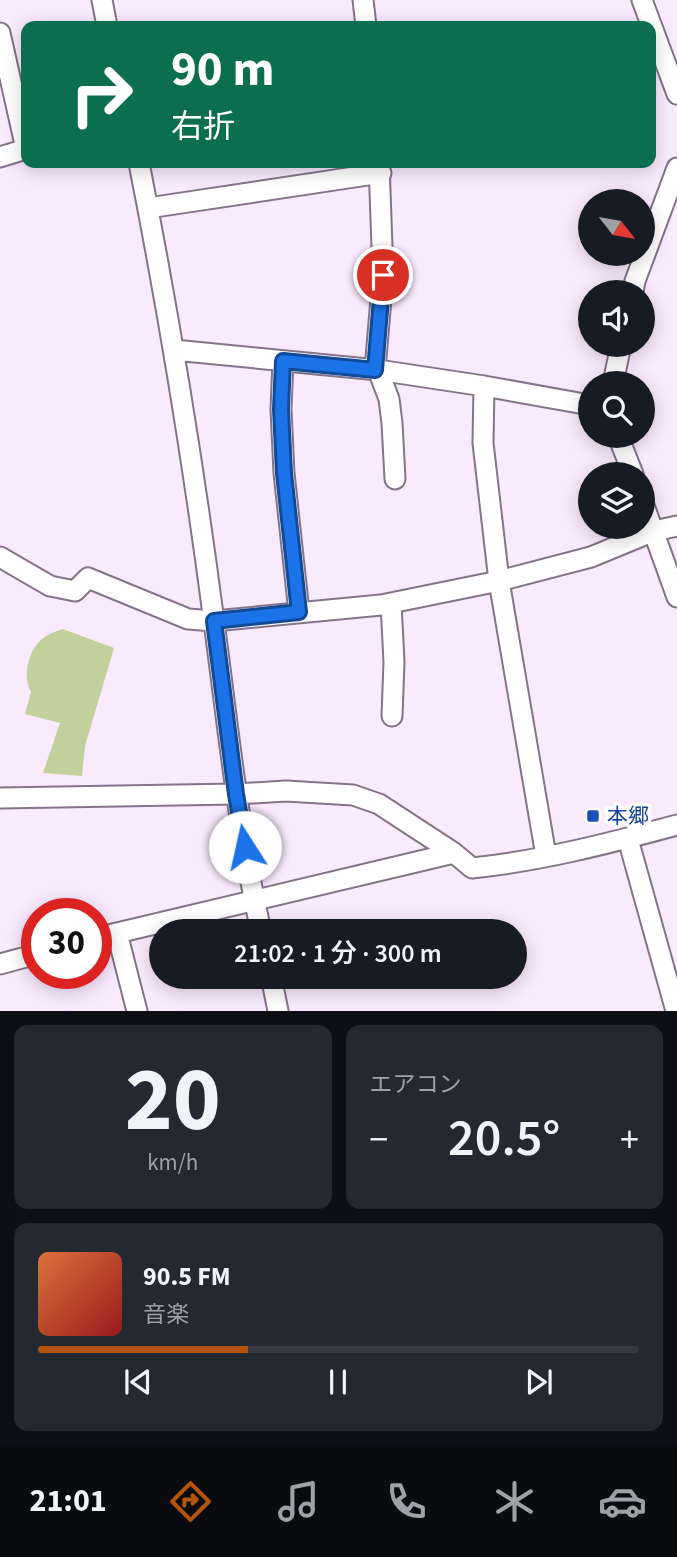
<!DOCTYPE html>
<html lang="ja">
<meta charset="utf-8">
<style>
:root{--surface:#171b24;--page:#242831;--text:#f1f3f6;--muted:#9ea1a6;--line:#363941;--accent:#b45309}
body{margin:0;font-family:"Source Sans 3","Noto Sans JP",sans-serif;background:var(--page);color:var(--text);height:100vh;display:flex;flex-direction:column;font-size:26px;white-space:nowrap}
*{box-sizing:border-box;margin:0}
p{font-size:23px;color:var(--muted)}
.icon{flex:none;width:38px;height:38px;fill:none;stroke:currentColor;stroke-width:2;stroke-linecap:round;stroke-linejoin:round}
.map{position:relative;height:1011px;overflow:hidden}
.details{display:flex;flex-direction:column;gap:14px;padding:14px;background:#0d0f14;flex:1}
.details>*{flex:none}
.hud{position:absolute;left:21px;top:21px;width:635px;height:147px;border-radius:14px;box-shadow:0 4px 18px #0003;background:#0b6e4f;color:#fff;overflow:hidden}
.needle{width:46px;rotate:121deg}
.fabs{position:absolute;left:578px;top:189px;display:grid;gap:14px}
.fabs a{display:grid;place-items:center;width:77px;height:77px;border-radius:50%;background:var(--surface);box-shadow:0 4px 18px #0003;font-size:35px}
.speed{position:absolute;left:21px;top:898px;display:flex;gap:14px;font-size:35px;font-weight:700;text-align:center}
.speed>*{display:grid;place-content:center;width:91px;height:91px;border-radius:50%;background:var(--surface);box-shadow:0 4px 18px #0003;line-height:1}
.speed .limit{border:10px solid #d22;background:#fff;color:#111}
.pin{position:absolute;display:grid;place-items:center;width:60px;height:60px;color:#fff;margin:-30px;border:4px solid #fff;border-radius:50%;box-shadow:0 2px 7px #0007}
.me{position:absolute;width:77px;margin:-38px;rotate:350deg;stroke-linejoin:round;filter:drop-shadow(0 0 5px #0008)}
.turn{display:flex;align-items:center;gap:24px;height:147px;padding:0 35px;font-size:32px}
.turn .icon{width:91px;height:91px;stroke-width:2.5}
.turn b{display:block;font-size:49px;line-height:60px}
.big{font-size:52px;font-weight:600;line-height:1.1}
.details .widget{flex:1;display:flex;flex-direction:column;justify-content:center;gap:10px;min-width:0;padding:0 24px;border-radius:14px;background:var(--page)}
.details .dial{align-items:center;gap:0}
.dial b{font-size:91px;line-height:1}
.song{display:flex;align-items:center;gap:21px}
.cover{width:84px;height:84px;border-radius:10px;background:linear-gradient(135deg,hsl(20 70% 55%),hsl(0 70% 35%))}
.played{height:7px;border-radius:4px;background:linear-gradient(90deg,var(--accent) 35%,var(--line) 35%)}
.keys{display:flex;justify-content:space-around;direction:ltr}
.heat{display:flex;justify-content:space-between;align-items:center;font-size:38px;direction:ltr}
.details .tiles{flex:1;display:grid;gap:14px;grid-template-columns:1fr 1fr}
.widget:last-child{grid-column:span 2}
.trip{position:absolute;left:149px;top:919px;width:378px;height:70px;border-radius:35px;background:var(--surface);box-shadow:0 4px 18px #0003;font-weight:600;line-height:70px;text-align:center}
.menu{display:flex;height:112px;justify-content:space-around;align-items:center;background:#090b0e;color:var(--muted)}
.menu .icon{width:49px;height:49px}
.menu .active{color:var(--accent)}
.menu b{font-size:32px;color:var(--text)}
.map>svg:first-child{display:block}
.green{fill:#c2d09b}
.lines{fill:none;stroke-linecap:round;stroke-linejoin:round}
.street-casing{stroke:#857389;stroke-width:23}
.street{stroke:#fff;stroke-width:19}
.route-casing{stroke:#114b97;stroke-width:18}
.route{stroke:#1a73e8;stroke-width:12}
.transit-dot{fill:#1a4fb4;stroke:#fefefe;stroke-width:2.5}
.labels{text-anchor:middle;stroke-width:7;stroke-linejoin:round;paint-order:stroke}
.transit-label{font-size:21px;fill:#164399;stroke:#fefefe;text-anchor:start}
</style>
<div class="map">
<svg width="677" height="1011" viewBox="0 0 677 1011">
<rect width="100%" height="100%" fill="#faeafe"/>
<path class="green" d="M63 629 114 648 85 746 82 776 43 773 60 723 25 714 31 692C22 676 28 651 42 639 48 634 56 631 63 629Z"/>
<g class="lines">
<g class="street-casing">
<path id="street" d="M102 0 107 26
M363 0 366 26
M642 0 677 94
M0 33 26 149
M0 157 26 149
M139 163C169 315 194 468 214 622 228 726 238 829 261 931
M148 208 381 173
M633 292 635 281 677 168
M174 350 378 370 484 386 590 405
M283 361 281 409 284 473 299 612
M375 370 383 275 379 163
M378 370 389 399 392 423 395 479
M613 383 621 345
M484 386 483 443 499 581 546 856
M618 436 633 474
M642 500 677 597
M0 557 50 586 75 591 88 578 188 619 214 621 381 605 499 581 591 557 654 531 677 526
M391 603 394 662 392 716
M0 798 236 794 286 791 353 795 379 804 454 853 472 868C541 861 610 843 677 825
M628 839 676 1011
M117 933 137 1011
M96 938 454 853
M0 964 37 954
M271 976 278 1011"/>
</g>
<use href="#street" class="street"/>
</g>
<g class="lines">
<g class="route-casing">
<path id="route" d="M245 847 236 794 214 621 299 612 284 473 281 409 283 361 375 370 383 275"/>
</g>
<use href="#route" class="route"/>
</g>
<rect class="transit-dot" x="586" y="809" width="14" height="14" rx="3.5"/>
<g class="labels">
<g class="transit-label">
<text x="607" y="823">本郷</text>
</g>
</g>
</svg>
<div class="fabs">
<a><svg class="needle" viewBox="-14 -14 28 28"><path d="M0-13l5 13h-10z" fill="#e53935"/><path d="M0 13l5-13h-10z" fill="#9ea1a6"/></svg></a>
<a><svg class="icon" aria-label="sound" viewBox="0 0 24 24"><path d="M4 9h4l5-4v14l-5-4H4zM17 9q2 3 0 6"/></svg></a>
<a><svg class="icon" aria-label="search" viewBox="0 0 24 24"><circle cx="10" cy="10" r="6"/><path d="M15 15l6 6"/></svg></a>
<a><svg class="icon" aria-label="layers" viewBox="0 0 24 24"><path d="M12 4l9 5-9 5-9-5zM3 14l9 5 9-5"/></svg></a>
</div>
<div class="speed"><div class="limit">30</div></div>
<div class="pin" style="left:383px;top:275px;background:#d93025"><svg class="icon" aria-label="arrive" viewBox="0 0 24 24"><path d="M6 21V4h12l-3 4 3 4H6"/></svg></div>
<svg class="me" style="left:245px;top:847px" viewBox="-20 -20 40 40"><circle r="19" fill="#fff"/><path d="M0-13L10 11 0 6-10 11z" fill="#1a73e8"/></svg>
<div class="trip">21:02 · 1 分 · 300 m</div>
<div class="hud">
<div class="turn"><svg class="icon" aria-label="right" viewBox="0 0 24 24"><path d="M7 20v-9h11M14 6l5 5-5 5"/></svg><div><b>90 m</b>右折</div></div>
</div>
</div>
<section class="details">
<div class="tiles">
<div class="widget dial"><b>20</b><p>km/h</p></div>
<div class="widget"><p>エアコン</p>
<div class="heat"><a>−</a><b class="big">20.5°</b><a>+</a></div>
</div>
<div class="widget">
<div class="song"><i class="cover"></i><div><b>90.5 FM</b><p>音楽</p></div></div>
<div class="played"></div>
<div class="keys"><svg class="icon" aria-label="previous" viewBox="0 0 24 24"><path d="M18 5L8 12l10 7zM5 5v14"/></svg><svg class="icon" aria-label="pause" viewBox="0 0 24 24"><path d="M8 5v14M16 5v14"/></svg><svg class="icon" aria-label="next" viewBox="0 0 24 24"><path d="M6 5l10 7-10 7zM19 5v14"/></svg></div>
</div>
</div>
</section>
<nav class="menu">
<b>21:01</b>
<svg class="icon active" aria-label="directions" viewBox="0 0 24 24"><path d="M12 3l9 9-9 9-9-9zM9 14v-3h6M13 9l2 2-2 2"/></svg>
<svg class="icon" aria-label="music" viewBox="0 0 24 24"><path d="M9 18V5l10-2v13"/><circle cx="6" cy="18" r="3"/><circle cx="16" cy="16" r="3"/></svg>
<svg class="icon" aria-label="phone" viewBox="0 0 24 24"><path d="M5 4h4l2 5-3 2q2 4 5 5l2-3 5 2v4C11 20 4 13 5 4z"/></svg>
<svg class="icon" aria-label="climate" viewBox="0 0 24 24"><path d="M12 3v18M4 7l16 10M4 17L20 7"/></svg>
<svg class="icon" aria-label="car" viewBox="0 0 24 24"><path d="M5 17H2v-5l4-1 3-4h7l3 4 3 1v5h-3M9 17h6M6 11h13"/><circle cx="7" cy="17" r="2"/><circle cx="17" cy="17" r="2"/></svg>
</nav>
